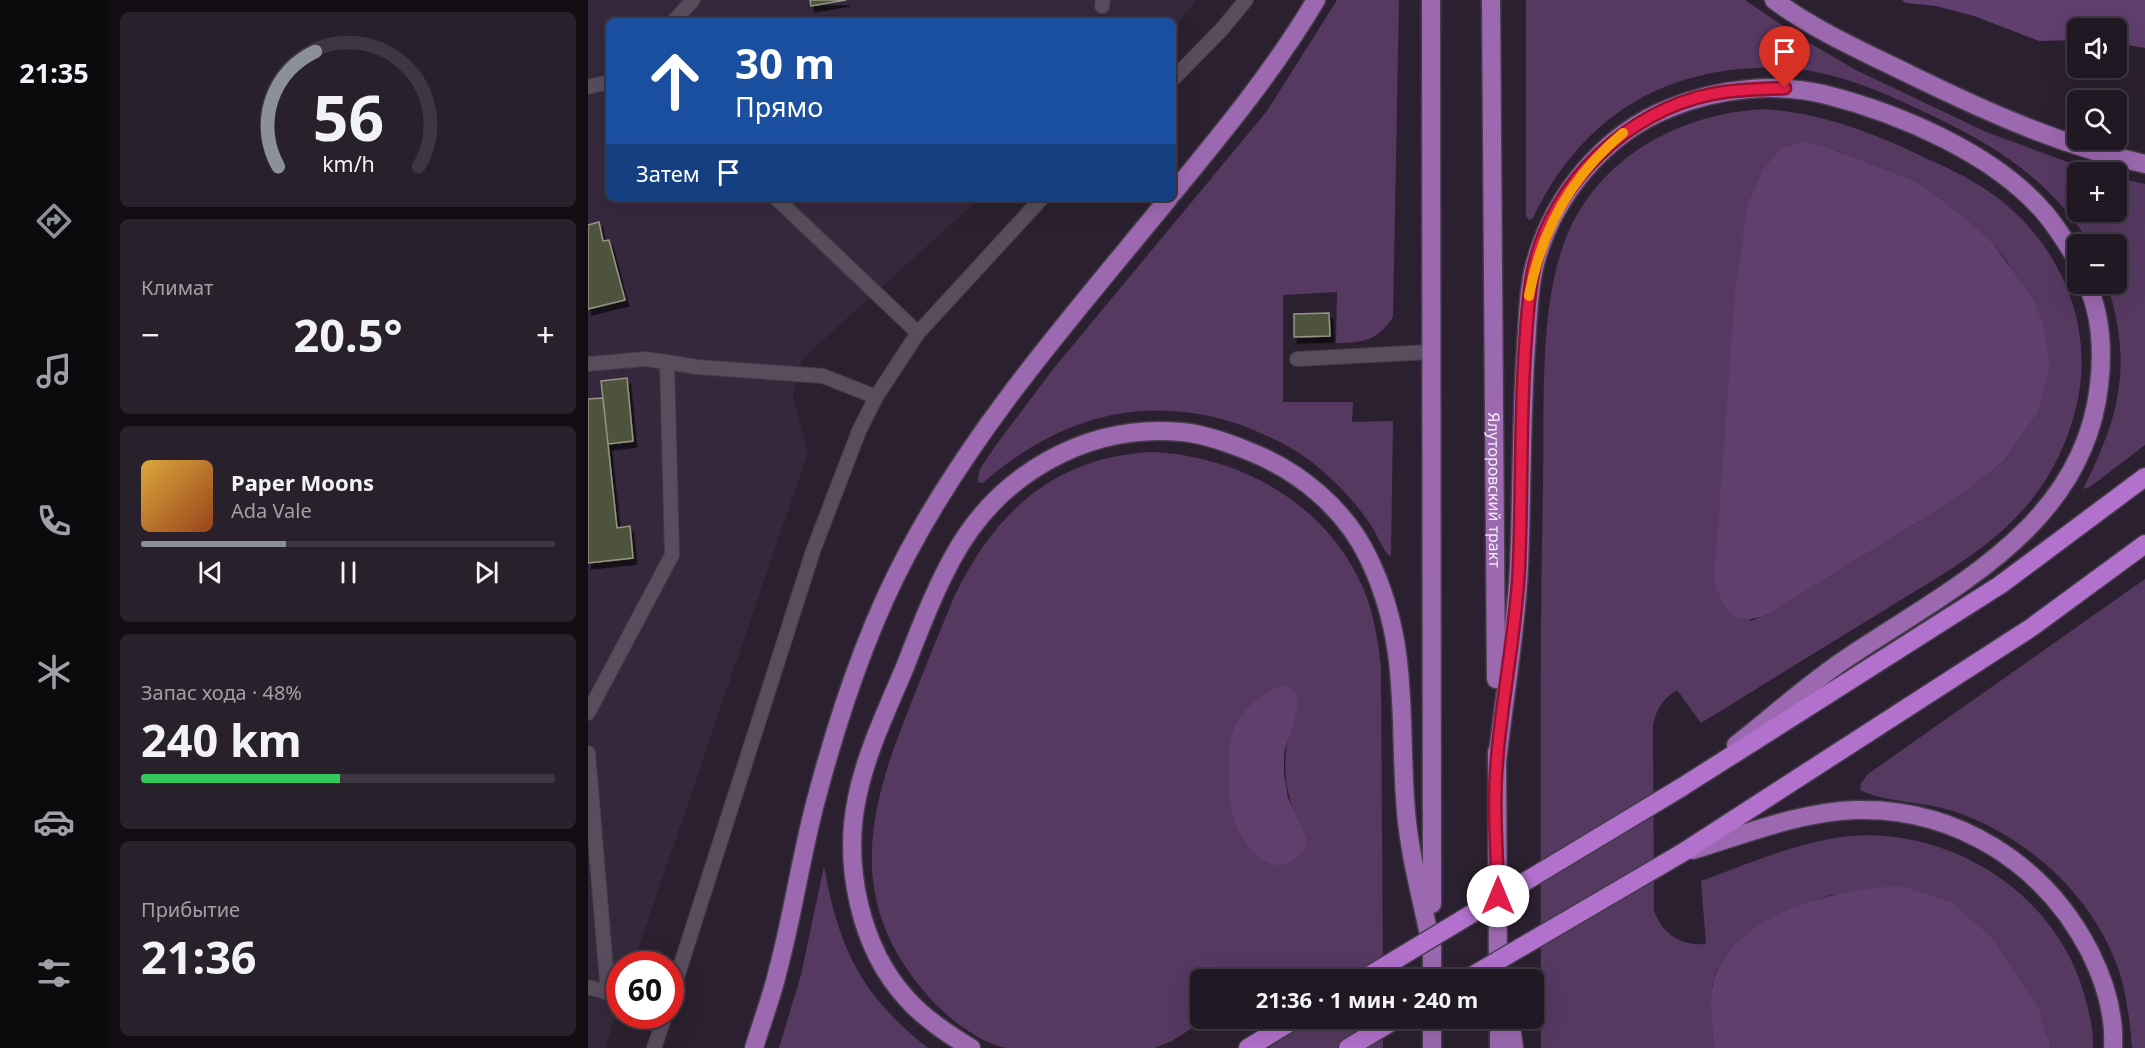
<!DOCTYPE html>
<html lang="ru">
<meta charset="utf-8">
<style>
:root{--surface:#201823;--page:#28212b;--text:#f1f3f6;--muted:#a2a0a6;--line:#3d3741;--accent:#8c9099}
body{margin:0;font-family:"Noto Sans",sans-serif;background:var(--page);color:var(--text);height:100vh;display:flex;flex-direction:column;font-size:22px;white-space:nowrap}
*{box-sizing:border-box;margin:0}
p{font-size:20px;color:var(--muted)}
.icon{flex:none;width:33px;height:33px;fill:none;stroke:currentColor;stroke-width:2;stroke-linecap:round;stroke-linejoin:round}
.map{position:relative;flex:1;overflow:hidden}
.panel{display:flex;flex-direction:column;gap:12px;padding:12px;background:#120d13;width:480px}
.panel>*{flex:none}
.banner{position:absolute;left:18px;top:18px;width:570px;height:183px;border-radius:9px;box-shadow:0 6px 24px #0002,0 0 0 2px var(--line);background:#1a4fa0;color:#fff;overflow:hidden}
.controls{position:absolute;left:1479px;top:18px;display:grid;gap:12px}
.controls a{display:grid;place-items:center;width:60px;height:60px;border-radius:9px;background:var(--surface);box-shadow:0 6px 24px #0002,0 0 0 2px var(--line);font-size:30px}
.speed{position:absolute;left:18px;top:951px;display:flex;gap:12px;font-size:30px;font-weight:700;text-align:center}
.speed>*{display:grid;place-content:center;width:78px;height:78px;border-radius:50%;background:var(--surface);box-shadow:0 6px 24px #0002,0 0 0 2px var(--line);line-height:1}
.speed .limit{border:9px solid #d22;background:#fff;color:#111}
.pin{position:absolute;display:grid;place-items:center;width:51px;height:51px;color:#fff;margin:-62px -26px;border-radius:50% 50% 50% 0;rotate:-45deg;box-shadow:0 0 6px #0007}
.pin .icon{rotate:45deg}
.me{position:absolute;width:66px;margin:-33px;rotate:0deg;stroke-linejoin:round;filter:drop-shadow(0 0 4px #0008)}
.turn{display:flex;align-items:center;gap:21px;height:126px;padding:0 30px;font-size:27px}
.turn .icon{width:78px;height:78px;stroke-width:2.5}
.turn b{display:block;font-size:42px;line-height:51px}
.then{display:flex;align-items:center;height:57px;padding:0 30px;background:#0003;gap:12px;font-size:22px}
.big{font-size:45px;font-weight:700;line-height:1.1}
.panel .widget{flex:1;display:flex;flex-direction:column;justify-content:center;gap:9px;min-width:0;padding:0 21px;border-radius:9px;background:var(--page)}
.panel .dial{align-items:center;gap:0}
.dial svg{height:156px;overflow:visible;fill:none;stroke:var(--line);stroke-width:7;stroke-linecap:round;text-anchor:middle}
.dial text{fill:var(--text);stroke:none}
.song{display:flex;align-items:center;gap:18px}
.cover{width:72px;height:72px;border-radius:9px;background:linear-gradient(135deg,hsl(40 70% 55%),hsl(20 70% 35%))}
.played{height:6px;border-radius:3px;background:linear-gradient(90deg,var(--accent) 35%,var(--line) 35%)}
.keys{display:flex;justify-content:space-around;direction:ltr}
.heat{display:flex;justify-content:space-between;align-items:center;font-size:33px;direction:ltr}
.charge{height:9px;border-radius:4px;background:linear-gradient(90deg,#34c759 48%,var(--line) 0)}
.trip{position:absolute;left:602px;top:969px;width:354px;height:60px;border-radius:9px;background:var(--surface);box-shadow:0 6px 24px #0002,0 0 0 2px var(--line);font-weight:700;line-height:60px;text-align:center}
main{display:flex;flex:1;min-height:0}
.menu{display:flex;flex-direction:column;width:108px;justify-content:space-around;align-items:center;background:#0d0a0e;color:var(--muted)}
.menu .icon{width:42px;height:42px}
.menu .selected{color:var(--accent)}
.menu b{font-size:27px;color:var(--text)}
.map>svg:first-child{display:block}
.built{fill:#36283c}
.green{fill:#553961;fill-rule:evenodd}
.forest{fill:#603e6e}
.building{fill:#4e523e;stroke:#939781;stroke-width:1.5;filter:url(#shadow)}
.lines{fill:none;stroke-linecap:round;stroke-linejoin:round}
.service-casing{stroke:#443c48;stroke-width:16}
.primary-casing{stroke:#443c48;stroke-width:21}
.trunk-casing{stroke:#443c48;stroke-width:21}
.service{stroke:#584c5d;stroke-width:14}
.primary{stroke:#9c68b0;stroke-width:18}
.trunk{stroke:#b271cc;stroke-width:18}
.trunk-bridge-casing{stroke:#443c48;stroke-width:21;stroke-linecap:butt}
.trunk-bridge{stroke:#b271cc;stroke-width:18}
.route-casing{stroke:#92132f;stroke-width:15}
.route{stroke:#e11d48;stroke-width:10}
.slow{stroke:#f59e0b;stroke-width:10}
.labels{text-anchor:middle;stroke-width:6;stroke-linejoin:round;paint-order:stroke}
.street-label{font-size:16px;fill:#f4edf7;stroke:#211725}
</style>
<main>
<nav class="menu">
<b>21:35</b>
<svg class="icon selected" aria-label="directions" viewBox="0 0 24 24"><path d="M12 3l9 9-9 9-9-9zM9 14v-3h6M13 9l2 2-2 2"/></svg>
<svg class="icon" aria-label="music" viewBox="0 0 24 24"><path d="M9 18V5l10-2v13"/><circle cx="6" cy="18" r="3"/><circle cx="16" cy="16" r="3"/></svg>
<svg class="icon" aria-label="phone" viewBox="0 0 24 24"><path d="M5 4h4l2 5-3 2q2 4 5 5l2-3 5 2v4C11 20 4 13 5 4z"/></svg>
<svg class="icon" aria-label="climate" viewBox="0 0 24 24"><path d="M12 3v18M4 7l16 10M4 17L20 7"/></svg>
<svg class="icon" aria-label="car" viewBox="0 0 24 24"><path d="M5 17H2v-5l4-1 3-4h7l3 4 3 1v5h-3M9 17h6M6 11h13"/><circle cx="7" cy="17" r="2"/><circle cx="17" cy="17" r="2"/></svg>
<svg class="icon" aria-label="filters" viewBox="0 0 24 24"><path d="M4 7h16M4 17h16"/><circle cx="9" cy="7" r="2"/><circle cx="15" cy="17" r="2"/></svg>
</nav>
<section class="panel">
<div class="widget dial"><svg viewBox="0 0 100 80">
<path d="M14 69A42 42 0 1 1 86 69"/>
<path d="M14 69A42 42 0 0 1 33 10" stroke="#8c9099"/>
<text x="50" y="56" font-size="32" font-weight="700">56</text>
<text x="50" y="72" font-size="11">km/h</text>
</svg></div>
<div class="widget"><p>Климат</p>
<div class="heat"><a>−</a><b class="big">20.5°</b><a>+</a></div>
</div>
<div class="widget">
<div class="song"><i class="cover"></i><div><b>Paper Moons</b><p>Ada Vale</p></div></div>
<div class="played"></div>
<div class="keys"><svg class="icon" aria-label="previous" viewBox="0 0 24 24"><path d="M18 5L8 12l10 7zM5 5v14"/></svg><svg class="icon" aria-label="pause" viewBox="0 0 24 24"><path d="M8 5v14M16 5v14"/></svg><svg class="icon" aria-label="next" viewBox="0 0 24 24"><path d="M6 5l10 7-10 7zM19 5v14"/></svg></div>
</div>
<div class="widget"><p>Запас хода · 48%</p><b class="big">240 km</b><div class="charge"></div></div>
<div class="widget"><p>Прибытие</p><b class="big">21:36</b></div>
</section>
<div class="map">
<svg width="1557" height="1048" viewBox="0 0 1557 1048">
<defs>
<filter id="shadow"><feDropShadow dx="3.5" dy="6" stdDeviation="0" flood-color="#0009"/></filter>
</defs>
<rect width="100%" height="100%" fill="#2b202f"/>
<path class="built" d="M0 0H608L585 30V21H21V198H392L214 359 205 397 220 452 45 964H32L31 1005 17 1048H0Z"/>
<path class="green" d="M749 0H811L805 317C789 341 775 343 748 343L749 292 695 295V402H765L764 422 805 421 803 557C794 550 790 536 784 527 772 508 756 490 739 475 715 452 684 437 653 425 557 392 470 417 395 483L389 482 392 469 408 445 466 368 679 111Z
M938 0H1157L1213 38 1268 70 1398 132 1507 172H1490V212H1528L1529 178 1557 184V445L1502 487 1495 489C1532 416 1545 364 1519 284H1528V244H1502C1465 183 1410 147 1347 117 1309 99 1270 80 1228 72 1200 66 1171 67 1142 70 1049 82 985 135 945 218L941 220 938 216Z
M1177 109C1231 113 1281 131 1329 154 1353 165 1378 176 1400 191 1470 238 1509 325 1488 408 1478 447 1461 482 1433 512 1396 553 1346 579 1300 608 1237 646 1175 685 1113 723L1089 690C1076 698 1069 708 1065 724L1066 911C1075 934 1092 946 1118 944L1113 881C1161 864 1211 841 1262 836 1363 828 1465 892 1495 990 1500 1008 1506 1029 1505 1048H1463L1452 1011 1246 894C1203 909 1150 926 1129 970 1119 993 1124 1024 1126 1048H953C953 861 951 674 955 487 957 411 950 307 978 238 1011 156 1093 113 1177 109ZM1216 141 1239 147 1330 182 1377 217 1404 242 1421 264 1449 414 1416 461 1369 498 1181 614 1162 621Z
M564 452C654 456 740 505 776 590 786 614 790 641 793 667L795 979 612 980V986L606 989 612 1003V1018L618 1019 584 1041 567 1048C530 1048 494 1048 458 1048 445 1048 429 1048 417 1048 384 1040 350 1010 330 984 258 893 282 805 322 706 336 670 351 633 366 597 407 512 466 457 564 452ZM702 730C692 769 698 802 718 837L644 735Z
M1557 579V1048H1544C1542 1023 1539 996 1531 971 1506 896 1439 836 1365 811 1338 802 1294 802 1272 790L1273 783 1280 774Z
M236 866C251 949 273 995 340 1048H191L213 975Z
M680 1019H795V1048H682Z"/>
<path class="forest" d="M1314 0H1557V48L1529 43 1528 28H1490L1489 40 1451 41 1386 16 1348 6 1318 3Z
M1216 141 1239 147 1330 182 1377 217 1404 242 1446 301 1456 328 1462 367 1449 414 1416 461 1369 498 1181 614C1146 627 1137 614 1126 581L1147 292 1160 204 1175 170 1192 149Z
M695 685 707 691 711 704 696 753V774L700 798 718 837V848C714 852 709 859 704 861 674 879 648 833 643 809 640 793 639 750 644 734 652 709 672 694 695 685Z
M1313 886 1363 902 1403 937 1452 1011 1463 1048H1126C1124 1024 1119 994 1129 971 1156 910 1254 888 1313 886Z"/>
<path class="building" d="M222 0H258L223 6Z
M11 222 15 241 21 240 37 300 0 309V225Z
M741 313 742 336 706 337V314Z
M39 378 45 441 20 444 13 381Z
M15 398 29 528 42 526 45 558 0 563V399Z"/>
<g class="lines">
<g class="service-casing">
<path id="service" d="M514 6 515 0
M86 21 105 0
M585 79 634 29 658 0
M0 87 21 82
M188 198 330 333
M709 359 842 352
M0 364 57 359 79 362
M0 713 84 555 79 362 109 367 235 376 288 397 330 333 454 198
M0 753 20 993
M0 987 32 996
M82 999 225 551 271 431 288 397
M66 1048 77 1016"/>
</g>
<g class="primary-casing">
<g id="primary">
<path d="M843 0 844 904"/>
<path id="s1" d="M903 0 908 679"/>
<path d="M1186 0C1228 31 1276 52 1323 75 1399 112 1474 146 1557 164"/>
<path d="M585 193C636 131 687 69 728 0"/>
<path d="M1148 745C1185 716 1220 684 1259 658 1363 588 1495 527 1511 386 1515 353 1513 315 1499 284"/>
<path d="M909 752 910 980"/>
<path d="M909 762C916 698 928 632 931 567 934 494 933 420 938 347 940 320 940 291 947 264 965 196 1016 134 1082 108 1131 88 1188 82 1239 95 1313 114 1406 154 1456 212 1469 227 1480 245 1490 262"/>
<path d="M1105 850C1157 834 1212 812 1267 810 1368 807 1457 864 1502 952 1517 982 1527 1015 1525 1048"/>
<path d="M844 938V980"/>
<path d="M911 1018V1048"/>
<path d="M922 1018 926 1048"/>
<path d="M166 1048C174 1022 184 996 190 970 205 914 213 856 228 800 250 717 278 631 318 556 387 425 488 312 581 198"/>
<path d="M383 1048C360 1034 337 1019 319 999 272 948 255 865 269 798 278 753 299 710 317 667 331 631 345 594 364 559 409 475 498 423 594 432 616 434 638 442 658 450 710 470 757 508 781 559 823 647 810 720 818 812 822 858 835 904 844 949"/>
<path d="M844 1048V1018"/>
</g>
</g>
<g class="trunk-casing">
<path id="trunk" d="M1094 787 1412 585 1557 477
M1094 853 1444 627 1557 544
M660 1048 709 1018
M760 1048 810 1018"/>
</g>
<use href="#service" class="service"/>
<use href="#primary" class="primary"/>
<use href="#trunk" class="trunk"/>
<g class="trunk-bridge-casing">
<path id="trunk-bridge" d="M774 980 1094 787
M877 980 1094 853"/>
</g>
<use href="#trunk-bridge" class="trunk-bridge"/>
</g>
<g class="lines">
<g class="route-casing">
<path id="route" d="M910 896C909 851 905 805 909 760 914 696 928 632 931 567 934 495 932 422 937 349 939 322 940 294 946 267 965 182 1040 111 1124 94 1148 89 1173 89 1197 88"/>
</g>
<use href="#route" class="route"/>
<path class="slow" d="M941 296C953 230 983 176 1035 133"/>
</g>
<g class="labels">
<g class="street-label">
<text dy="6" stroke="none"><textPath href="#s1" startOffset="490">Ялуторовский тракт</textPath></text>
</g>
</g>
</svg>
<div class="controls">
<a><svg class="icon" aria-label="sound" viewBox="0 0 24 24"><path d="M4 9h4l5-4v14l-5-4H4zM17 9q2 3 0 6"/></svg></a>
<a><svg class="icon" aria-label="search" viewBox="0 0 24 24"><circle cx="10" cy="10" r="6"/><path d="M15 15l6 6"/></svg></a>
<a>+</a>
<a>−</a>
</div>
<div class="speed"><div class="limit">60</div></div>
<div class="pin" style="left:1197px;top:88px;background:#d93025"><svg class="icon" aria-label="arrive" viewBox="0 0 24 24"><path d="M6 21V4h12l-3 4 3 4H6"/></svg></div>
<svg class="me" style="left:910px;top:896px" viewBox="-20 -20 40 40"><circle r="19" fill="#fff"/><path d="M0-13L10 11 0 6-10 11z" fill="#e11d48"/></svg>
<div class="trip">21:36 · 1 мин · 240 m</div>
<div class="banner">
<div class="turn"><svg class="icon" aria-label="ahead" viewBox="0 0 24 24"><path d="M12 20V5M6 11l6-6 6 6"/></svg><div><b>30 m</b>Прямо</div></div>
<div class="then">Затем<svg class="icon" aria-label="arrive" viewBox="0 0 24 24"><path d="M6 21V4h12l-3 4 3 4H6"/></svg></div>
</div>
</div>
</main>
